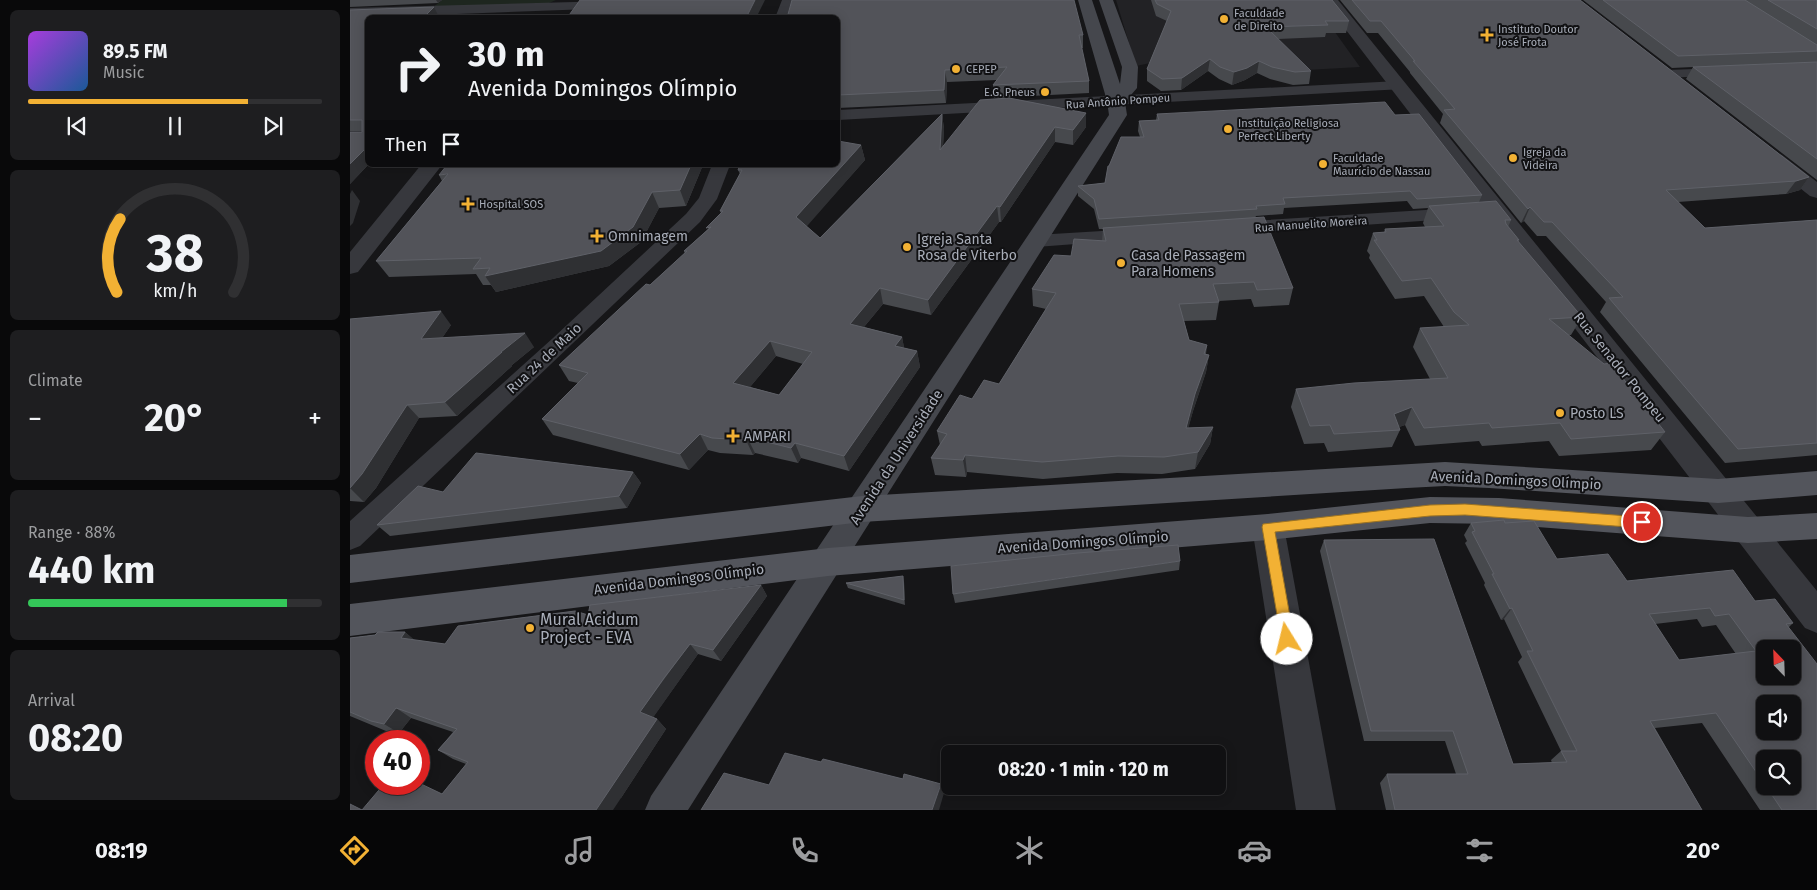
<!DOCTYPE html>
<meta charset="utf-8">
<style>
:root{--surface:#101012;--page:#1e1e20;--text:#f1f3f6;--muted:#9c9d9f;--line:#303032;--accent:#f2b134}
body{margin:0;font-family:"Fira Sans",sans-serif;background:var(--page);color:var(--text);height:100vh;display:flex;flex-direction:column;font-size:19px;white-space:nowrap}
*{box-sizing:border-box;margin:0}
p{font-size:16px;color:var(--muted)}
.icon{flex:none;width:28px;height:28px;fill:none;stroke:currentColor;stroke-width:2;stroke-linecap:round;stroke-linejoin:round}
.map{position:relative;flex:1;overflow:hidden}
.panel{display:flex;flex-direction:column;gap:10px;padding:10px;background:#09090a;width:350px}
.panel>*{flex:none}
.banner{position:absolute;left:15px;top:15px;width:475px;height:152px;border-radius:8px;box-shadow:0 2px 12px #0003,0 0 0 1px var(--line);background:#101012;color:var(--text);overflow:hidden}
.needle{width:32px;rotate:337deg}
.fabs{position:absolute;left:1406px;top:640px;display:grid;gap:10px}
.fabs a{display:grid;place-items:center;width:45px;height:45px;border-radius:8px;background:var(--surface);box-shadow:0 2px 12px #0003,0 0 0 1px var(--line);font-size:25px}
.speed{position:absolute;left:15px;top:730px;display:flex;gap:10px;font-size:25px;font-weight:700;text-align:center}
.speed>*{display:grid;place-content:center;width:65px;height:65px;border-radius:50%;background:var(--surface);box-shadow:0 2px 12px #0003,0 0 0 1px var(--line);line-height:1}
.speed .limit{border:8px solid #d22;background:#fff;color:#111}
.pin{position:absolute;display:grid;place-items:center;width:42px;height:42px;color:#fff;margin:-21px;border:2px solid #fff;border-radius:50%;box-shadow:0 1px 5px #0007}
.me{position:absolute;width:55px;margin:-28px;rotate:351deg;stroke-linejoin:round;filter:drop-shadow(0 0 4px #0008)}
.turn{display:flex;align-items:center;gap:18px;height:105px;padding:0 20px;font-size:22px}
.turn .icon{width:65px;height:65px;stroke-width:2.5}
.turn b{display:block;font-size:35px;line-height:42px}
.then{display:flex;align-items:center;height:48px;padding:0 20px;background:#0003;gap:10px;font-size:19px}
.big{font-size:38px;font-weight:700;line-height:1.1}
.panel .card{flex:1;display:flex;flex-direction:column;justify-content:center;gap:8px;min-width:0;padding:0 18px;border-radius:8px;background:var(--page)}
.panel .dial{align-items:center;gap:0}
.dial svg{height:130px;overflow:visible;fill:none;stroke:var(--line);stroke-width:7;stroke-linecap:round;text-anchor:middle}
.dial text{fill:var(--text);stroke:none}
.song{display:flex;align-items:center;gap:15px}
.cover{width:60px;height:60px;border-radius:8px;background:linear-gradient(135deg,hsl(280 70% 55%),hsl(210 70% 35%))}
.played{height:5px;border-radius:2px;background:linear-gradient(90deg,var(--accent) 75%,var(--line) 75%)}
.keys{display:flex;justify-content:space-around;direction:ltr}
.heat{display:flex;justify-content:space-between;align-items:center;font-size:28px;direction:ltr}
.charge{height:8px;border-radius:4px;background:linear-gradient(90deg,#34c759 88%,var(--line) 0)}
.trip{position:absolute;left:591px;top:745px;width:285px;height:50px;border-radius:8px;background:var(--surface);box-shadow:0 2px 12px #0003,0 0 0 1px var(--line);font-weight:700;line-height:50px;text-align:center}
.tab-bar{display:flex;height:80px;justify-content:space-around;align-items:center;background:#060607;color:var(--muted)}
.tab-bar .icon{width:35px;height:35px}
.tab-bar .on{color:var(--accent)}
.tab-bar b{font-size:22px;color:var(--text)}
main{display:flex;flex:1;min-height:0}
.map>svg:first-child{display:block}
.built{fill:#222225}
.green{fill:#1e261f}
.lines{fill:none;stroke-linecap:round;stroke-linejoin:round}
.minor{fill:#37383d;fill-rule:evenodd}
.tertiary{fill:#37383d;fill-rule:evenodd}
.secondary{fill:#45474d;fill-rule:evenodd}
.primary{fill:#53555c;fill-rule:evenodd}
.wall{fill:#47494d;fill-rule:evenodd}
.shaded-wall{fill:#2f3033}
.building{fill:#525359;stroke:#5f6168;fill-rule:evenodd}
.route{fill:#f2b134;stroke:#9d7322}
.poi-dot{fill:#f2b134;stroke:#111113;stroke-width:2}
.labels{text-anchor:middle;stroke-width:4;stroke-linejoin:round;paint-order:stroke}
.far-poi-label{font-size:11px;fill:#a8adb8;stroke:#111113;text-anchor:start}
.far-street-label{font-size:11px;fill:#a8adb8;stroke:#111113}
.poi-label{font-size:14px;fill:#a8adb8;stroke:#111113;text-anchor:start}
.street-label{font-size:14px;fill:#a8adb8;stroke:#111113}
.near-poi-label{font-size:16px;fill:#a8adb8;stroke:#111113;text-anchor:start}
</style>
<main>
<section class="panel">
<div class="card">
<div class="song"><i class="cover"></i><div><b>89.5 FM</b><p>Music</p></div></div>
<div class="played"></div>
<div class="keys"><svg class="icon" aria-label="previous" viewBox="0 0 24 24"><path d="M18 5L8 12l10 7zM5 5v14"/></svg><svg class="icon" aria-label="pause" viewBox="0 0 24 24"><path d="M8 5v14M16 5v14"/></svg><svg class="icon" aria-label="next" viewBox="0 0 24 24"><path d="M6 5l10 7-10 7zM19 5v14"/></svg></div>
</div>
<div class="card dial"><svg viewBox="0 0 100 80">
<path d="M14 69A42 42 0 1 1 86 69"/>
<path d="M14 69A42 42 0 0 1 16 24" stroke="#f2b134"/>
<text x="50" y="56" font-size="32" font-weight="700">38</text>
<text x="50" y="72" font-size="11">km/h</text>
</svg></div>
<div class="card"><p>Climate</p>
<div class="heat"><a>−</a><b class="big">20°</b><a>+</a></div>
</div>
<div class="card"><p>Range · 88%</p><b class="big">440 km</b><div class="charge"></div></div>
<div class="card"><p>Arrival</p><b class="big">08:20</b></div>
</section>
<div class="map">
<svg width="1467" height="810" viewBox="0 0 1467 810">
<rect width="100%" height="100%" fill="#161618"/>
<path class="built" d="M766 0H962L1010 67 956 70 805 62 786 66Z"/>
<path class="green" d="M92 0H206L199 3 82 8Z"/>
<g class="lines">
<path class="minor" d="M432 0H444L438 18H425Z
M1370 68 1375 69 1377 72 1375 75 1317 78 1312 77 1310 74 1312 71 1317 70Z
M1048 81 1053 83 1056 86 1053 89 488 120V110Z
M362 165H380L367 199 350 222 10 546 0 550V521L203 338 336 214 349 198Z
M1107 208 1114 210 1116 214 1114 218 886 234 879 232 877 228 879 224 886 222Z
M785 229 792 231 795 235 792 239 686 247 679 245 676 241 679 237 686 235Z"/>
<path class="tertiary" d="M973 0H988L1467 591V633L1455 628Z
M263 1 268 2 270 5 268 8 0 18V8Z
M1425 153 1432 155 1467 182V198L1460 196 1418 163 1415 159 1418 155Z
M71 165H92L8 272 0 274V252Z
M918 514 929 518 934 527 986 810H946L902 527 907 518Z"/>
<path class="secondary" d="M728 0H742L770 84 772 67 749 0H763L788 67 787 88 775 102 777 115 338 810H295L301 796 759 115 757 101Z"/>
<path class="primary" d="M1095 462 1368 479 1467 471V495L1368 503 1139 488 1095 486 1057 488 512 522 0 583V555L512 496Z
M1080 497 1149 498 1398 517 1467 513V539L1398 543 1149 524 1080 523 918 540 478 576 0 636V604L478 548 918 514Z"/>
</g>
<path class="wall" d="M0 0H92L88 3 0 7Z
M801 0H982L999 21 996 33H976L975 37 928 39 961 71 959 84 943 85 920 79 907 73 895 80 882 85 869 79 858 71 831 90 811 91 797 81V69L817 21 806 16Z
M990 0H1230L1459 177 1450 190 1436 194 1328 202 1355 228 1467 220V455L1375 463 1250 312 1256 302 1196 236H1187L1174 221 1171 223 1090 123 1093 114 1060 73V72L1028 33H1017Z
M1233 0H1467V180L1336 79 1343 67 1322 68Z
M0 10 89 17 18 18V165L0 184V132H12V131H0Z
M488 18 733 35V48H731L739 81V93L644 98 643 85 647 80 597 82 596 103 488 108Z
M736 113V127L723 145 705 142 651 222H649L581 315 533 304 514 327 552 337 554 348 567 351 570 367 499 471 451 458 448 463 405 453 403 455 370 453 358 450 339 470 203 435 192 419 228 383 219 381 209 365 335 254 334 251 357 230 371 213 370 211 390 174 388 170 511 145 515 160 456 226 470 238 592 114 594 129 593 146ZM426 356 453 364 429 395 400 387Z
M807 114 1045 115 1132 195 1129 202 1161 220 1158 227 1169 240 1168 242 1232 317 1221 335H1218L1315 432 1301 450 1209 456 1199 441 1132 446 1129 441 1065 446 1055 425 1049 427 1050 430 1042 447 978 452 974 443 954 444 941 407 946 389 1080 379 1063 347 1070 328 1094 327 1074 296 1045 299 1019 258 1020 255 1017 251 1023 233 1034 232 1035 229 1075 227 1073 223 1078 208 1063 209 1057 201 934 208 933 214 906 216 905 218 943 288 939 305 904 307 901 299 869 301V302L866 320 834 321 839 340 857 345 856 354 859 355 856 372 843 411 838 428 863 427 860 444 845 469 812 474 767 473 693 479 617 472 616 477 585 475 581 458 590 445 587 431 622 399 649 384 696 309 683 306 682 289 721 256 752 241 753 229H749L744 209 728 196V186L755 183 759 166 790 137 788 131 789 121 806 120Z
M353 165 336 206 309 208 291 242 259 266 146 292 141 285H133L126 274 39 277 26 261 92 181 89 175Z
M0 319 101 325 92 338 184 347 162 365V366L107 416 69 418 26 488 14 502 0 501Z
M283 472 291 483 277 508 40 536 27 525 93 492Z
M1121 523H1155L1207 559 1277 581 1405 601 1443 623 1439 627 1467 810H1410L1352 723 1305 728 1352 810H1036L1030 783 1037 774H1106L1095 741H1014L970 551 974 540 1163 764 1202 763 1201 760 1211 751 1168 662 1172 657 1154 619 1151 620 1134 585 1135 583 1115 543 1117 541 1114 535ZM1347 619 1352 627 1366 625 1386 654 1329 660 1305 624ZM1415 759 1442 786H1415Z
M830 561 829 570 605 603 603 594Z
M554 581 555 605 498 588 496 583Z
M411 585 417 596 371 661 348 654 303 717 307 719 316 729 271 798 92 794 116 764 103 759 88 750 103 732 61 718 49 733 36 731 0 716V638L25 635 55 632 64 640 95 644 238 615Z"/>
<path class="shaded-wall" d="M86 0H92L88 3Z
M405 0H415L406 18H396Z
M84 7 89 17V18H73Z
M860 59 858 71 831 90 832 78Z
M909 61 907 73 895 80 882 85 884 72Z
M595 70 597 82 596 103 594 90Z
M736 113V127L723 145V130Z
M592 114 594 129 592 165 590 150Z
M705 127V142L651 222 650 207Z
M511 145 515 160 451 233 446 217Z
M18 146V165L0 184V164Z
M341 165H353L336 206 330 190Z
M1459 177 1450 190 1436 194 1446 181Z
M2 190 10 201 3 223 0 226V194Z
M302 192 309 208 291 242 259 266 146 292 135 276Z
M647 206 649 222 581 315 578 300Z
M1180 207 1174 221 1171 223 1178 209Z
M530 288 533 304 504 339 500 324Z
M91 311 101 325 82 353 71 339Z
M175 333 184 347 162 365V366L107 416 95 402 151 352Z
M552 337 555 352 545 346Z
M420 341 426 356 390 399 383 383Z
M567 351 570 367 499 471 494 456Z
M859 355 856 372 843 411 834 445 836 428 845 394Z
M57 405 69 418 26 488 14 502 0 488Z
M1062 407 1055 425 1041 430 1044 414Z
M863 427 860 444 845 469 848 452Z
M350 434 358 450 339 470 330 454Z
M397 437 405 453 403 455 396 440Z
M445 443 451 458 448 463 441 448Z
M615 455 617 472 616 477 613 460Z
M283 472 291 483 277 508 269 496Z
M553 576 554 581 555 605 554 600Z
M411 585 417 596 371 661 363 650Z
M1162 608 1154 619 1151 620 1160 609Z
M55 632 68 643 51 638Z
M340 644 348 654 300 722 290 712Z
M46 708 61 718 49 733 34 724Z
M307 719 316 729 271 798 263 810H246Z
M591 784 594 793 589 810H582Z"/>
<path class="building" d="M230 0H405L396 18H217Z
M442 0H724L733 35H729L739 81 643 85 657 67 595 70 594 90 488 95V18H437Z
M805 0H982L999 21H975L978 25 916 27 961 71 945 72 922 67 909 61 897 68 884 72 870 67 860 59 832 78 812 79 797 69 821 11 807 4Z
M1002 0H1230L1459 177 1446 181 1316 190 1355 228 1467 220V443L1388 449 1259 298 1273 297 1202 222H1194L1180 207 1178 209 1094 110 1105 109 1063 61H1065L1031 21H1020Z
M1253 0H1395L1467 45V51L1328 56Z
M1418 0H1467V29Z
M84 7 73 18H18V146L0 164V132H12V120H0V10Z
M1467 62V159L1343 67Z
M659 98 736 113 723 130 705 127 650 207 647 206 578 300 530 288 500 324 552 337 545 346 567 351 494 456 445 443 441 448 397 437 396 440 362 438 350 434 330 454 192 419 238 373 209 365 296 284 300 285 337 251H334L361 227 356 228 373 211H370L392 170H388L390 165H488V141L511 145 446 217 470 238 592 114 590 150 630 100ZM420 341 462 352 429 395 383 383Z
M1035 102 1045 115 1069 114 1132 195 1067 199 1060 191 933 198 935 204 906 206 907 209 749 219 744 199 728 186 755 183 758 166H759L771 137H794L789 121 809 120 807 114Z
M97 165H341L330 190 302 192 283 227 251 251 135 276 140 268 123 269 131 258 26 261 98 174 89 175Z
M1146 201 1161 220H1155L1156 224 1169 240H1167L1232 317 1199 319 1254 364 1261 363 1315 432 1221 439 1210 423 1142 428 1139 423 1074 428 1062 407 1044 414 1050 430 984 434 980 425 960 426 946 389 1004 383 1098 378 1070 328 1119 325 1104 312 1081 278 1052 281 1024 240H1027L1023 233 1036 232 1035 229 1094 226 1079 206Z
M914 217 943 288 907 290 904 282 863 284 869 302 829 304 839 340 857 345 854 354 859 355 845 394 836 428 863 427 848 452 814 457 768 456 692 462 615 455 613 460 581 458 597 434 587 431 610 395 622 399 634 380 649 384 706 293 682 289 704 255 721 256 724 239 756 241 753 228Z
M91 311 71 339 175 333 151 352H152L95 402 57 405 12 474 0 488V319Z
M126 453 283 472 269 496 27 525 68 486 93 492Z
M1154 520 1155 523 1184 521 1207 559 1258 554 1277 581 1383 570 1405 601 1425 599 1443 623 1436 624 1467 664V810H1432L1416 786H1442V759H1415V785L1366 713 1300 721 1352 810H1045L1037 774H1118L1103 731H1021L974 540 1084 539 1163 764 1217 762 1211 751H1227L1177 651H1183L1162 608 1160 609 1142 574H1144L1122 532 1125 531 1121 523ZM1360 608 1365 616 1379 614 1406 651 1329 660 1299 614ZM1415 649H1442V676H1415ZM1415 704H1442V731H1415Z
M828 545 830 561 603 594 601 566 728 553Z
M553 576 554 600 496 583Z
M411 585 363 650 340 644 314 678 290 712 307 719 246 810H12L34 784 69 783 92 794 118 762 88 750 107 729 46 708 34 724 21 721 0 712V638L25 635 28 632H55L51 638 95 644 108 626 225 611 238 615 240 605Z
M435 753 471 762 473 759 553 779 554 774 591 784 582 810H351L374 773 419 785Z
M0 804 12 810H0Z"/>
<path class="route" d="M1115 504 1292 517 1296 519 1298 522 1296 526 1292 528 1115 515 1080 516 925 532 944 639 942 644 937 646 932 644 912 527 913 524 1080 505Z"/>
<g class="poi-dot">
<circle cx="874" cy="19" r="5"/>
<path d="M1134.5 27.5h5v5h5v5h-5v5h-5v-5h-5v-5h5z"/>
<circle cx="606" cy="69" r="5"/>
<circle cx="695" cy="92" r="5"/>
<circle cx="878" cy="129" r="5"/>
<circle cx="1163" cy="158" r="5"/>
<circle cx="973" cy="164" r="5"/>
<path d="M115.5 196.5h5v5h5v5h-5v5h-5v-5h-5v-5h5z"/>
<path d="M244.5 228.5h5v5h5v5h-5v5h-5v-5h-5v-5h5z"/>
<circle cx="557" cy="247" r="5"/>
<circle cx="771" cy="263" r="5"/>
<circle cx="1210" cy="413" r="5"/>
<path d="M380.5 428.5h5v5h5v5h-5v5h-5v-5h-5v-5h5z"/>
<circle cx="180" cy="628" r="5"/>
</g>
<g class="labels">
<g class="far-poi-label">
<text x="884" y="17">Faculdade<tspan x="884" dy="13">de Direito</tspan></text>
<text x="1148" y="33">Instituto Doutor<tspan x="1148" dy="13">José Frota</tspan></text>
<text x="616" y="73">CEPEP</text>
<text x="685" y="96" text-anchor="end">E.G. Pneus</text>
<text x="888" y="127">Instituição Religiosa<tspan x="888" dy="13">Perfect Liberty</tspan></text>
<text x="1173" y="156">Igreja da<tspan x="1173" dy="13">Videira</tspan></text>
<text x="983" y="162">Faculdade<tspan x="983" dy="13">Maurício de Nassau</tspan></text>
<text x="129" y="208">Hospital SOS</text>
</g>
<g class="far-street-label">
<text transform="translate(768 101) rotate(-4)" y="4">Rua Antônio Pompeu</text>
<text transform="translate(961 224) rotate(-4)" y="4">Rua Manuelito Moreira</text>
</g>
<g class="poi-label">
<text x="258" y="241">Omnimagem</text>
<text x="567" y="244">Igreja Santa<tspan x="567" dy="16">Rosa de Viterbo</tspan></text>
<text x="781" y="260">Casa de Passagem<tspan x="781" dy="16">Para Homens</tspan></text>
<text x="1220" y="418">Posto LS</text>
<text x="394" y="441">AMPARI</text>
</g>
<g class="street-label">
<text transform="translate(194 358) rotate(-43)" y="5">Rua 24 de Maio</text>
<text transform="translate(1270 367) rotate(51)" y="5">Rua Senador Pompeu</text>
<text transform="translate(546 457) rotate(-57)" y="5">Avenida da Universidade</text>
<text transform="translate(1166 480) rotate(3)" y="5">Avenida Domingos Olímpio</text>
<text transform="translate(733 542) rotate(-4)" y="5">Avenida Domingos Olímpio</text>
<text transform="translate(329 579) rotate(-7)" y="5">Avenida Domingos Olímpio</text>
</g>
<g class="near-poi-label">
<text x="190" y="625">Mural Acidum<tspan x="190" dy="18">Project - EVA</tspan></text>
</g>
</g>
</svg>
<div class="fabs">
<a><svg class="needle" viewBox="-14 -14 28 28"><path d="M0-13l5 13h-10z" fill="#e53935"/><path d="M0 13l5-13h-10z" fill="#9c9d9f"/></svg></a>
<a><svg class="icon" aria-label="sound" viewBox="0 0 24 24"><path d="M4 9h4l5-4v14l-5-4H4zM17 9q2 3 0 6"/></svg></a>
<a><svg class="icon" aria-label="search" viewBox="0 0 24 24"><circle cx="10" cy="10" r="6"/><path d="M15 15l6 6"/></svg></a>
</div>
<div class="speed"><div class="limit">40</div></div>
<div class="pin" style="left:1292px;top:522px;background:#d93025"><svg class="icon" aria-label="arrive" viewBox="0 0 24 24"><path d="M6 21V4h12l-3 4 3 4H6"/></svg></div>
<svg class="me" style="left:937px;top:639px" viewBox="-20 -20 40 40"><circle r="19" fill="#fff"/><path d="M0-13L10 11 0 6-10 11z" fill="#f2b134"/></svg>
<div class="trip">08:20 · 1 min · 120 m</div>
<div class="banner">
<div class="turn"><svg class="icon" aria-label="right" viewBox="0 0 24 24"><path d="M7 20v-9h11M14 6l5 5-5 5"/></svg><div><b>30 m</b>Avenida Domingos Olímpio</div></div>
<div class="then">Then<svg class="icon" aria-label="arrive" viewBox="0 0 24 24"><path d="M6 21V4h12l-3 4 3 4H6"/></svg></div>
</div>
</div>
</main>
<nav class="tab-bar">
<b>08:19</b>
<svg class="icon on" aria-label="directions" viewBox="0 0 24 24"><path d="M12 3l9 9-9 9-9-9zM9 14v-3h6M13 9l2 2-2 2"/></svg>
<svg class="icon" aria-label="music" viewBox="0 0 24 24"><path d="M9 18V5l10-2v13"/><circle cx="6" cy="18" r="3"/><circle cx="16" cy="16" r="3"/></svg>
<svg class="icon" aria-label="phone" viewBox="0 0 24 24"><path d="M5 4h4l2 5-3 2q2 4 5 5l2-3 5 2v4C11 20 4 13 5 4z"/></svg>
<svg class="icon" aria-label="climate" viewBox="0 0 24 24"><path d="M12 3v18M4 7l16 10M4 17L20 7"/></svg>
<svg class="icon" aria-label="car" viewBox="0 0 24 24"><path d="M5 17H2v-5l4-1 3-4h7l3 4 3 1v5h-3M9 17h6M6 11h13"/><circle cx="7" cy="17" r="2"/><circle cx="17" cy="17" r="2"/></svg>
<svg class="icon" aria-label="filters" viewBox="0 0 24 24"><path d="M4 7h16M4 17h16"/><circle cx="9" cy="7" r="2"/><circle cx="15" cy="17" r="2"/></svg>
<b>20°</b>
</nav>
